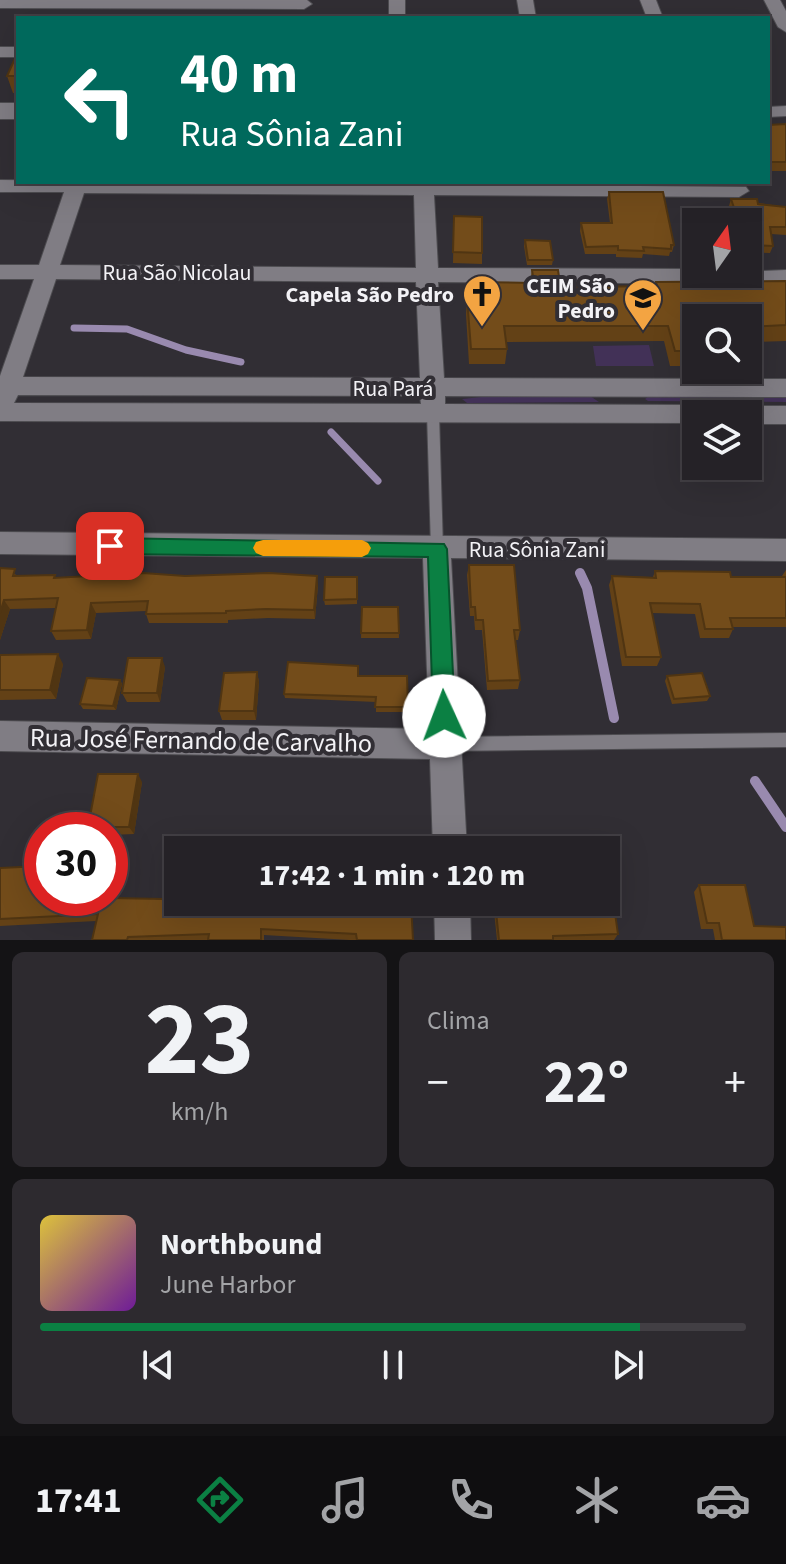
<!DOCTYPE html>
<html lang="pt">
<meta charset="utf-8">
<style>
:root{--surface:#252227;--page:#2d2a2f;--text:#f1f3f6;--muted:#a3a4a7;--line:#423f44;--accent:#0b8043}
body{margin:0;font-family:"Source Sans 3",sans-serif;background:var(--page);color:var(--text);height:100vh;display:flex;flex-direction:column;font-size:30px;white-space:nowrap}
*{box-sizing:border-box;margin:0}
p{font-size:26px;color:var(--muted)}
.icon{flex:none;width:44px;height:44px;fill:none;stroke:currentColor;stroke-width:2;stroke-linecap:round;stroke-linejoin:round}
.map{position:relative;height:940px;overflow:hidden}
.panel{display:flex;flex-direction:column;gap:12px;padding:12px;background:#141315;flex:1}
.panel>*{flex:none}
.hud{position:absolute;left:16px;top:16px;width:754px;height:168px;border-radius:0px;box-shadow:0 8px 32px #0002,0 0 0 2px var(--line);background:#00695c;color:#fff;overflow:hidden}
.needle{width:52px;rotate:14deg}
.tools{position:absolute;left:682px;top:208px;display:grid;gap:16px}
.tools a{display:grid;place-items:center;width:80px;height:80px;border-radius:0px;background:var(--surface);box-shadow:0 8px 32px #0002,0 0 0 2px var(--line);font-size:40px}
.speed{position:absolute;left:24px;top:812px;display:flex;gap:16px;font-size:40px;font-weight:700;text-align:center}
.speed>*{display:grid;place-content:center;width:104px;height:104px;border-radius:50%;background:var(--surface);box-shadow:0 8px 32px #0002,0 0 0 2px var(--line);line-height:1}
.speed .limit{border:12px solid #d22;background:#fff;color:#111}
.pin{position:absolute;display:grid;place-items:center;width:68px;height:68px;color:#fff;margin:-34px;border-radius:16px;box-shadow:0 4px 12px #0006}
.me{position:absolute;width:88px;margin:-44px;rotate:358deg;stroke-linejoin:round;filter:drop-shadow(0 0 6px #0008)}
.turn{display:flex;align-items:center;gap:28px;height:168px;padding:0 32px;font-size:36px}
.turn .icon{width:104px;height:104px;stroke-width:2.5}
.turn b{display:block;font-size:56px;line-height:68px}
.big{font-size:60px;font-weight:700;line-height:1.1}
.panel .tile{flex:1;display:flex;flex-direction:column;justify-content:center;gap:12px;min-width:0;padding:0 28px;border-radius:12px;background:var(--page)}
.panel .dial{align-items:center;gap:0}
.dial b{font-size:104px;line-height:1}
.song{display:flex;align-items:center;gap:24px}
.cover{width:96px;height:96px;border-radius:12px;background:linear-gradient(135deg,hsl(50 70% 55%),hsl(280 70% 35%))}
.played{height:8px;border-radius:4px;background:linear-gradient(90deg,var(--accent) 85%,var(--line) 85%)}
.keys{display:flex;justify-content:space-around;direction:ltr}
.heat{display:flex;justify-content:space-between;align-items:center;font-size:44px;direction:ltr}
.panel .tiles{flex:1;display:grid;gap:12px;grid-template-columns:1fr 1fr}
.tile:last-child{grid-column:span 2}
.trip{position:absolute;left:164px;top:836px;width:456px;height:80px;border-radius:0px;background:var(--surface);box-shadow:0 8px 32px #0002,0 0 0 2px var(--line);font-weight:700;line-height:80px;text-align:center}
.tab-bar{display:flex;height:128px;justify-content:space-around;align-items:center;background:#0f0e10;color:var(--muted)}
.tab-bar .icon{width:56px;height:56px}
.tab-bar .active{color:var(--accent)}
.tab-bar b{font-size:36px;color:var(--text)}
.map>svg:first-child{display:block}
.green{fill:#423157}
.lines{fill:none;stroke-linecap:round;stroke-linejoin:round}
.stream-far1{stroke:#998aaf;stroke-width:7}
.stream{stroke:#998aaf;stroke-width:10}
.lane-casing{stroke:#4d4c50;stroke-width:2}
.street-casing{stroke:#4d4c50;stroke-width:2}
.secondary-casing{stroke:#4d4c50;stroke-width:2}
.lane{fill:#807d84;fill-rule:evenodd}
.street{fill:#807d84;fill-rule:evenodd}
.secondary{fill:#807d84;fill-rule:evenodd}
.wall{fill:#634116}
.shaded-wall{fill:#503512}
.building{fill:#734c1a;stroke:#503512;stroke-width:2}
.route{fill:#0b8043;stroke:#07532c;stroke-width:2}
.slow{fill:#f59e0b}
.labels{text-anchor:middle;stroke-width:8;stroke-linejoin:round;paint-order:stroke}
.street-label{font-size:22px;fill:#f3f2f6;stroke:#312e34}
.poi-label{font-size:22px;font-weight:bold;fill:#f3f2f6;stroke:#312e34;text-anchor:end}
.near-street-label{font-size:26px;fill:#f3f2f6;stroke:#312e34}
</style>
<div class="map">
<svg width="786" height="940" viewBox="0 0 786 940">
<rect width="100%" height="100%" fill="#312e34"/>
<path class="green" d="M649 345 654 366H596L593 346Z
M491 396H590L599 402 467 403 462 399Z
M649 396H786V402L648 401 645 399Z"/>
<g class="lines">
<path class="stream-far1" d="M74 328 127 329 186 350 241 362
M331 432 378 481"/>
<path class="stream" d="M580 573 587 588 614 718
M755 781 786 827"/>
<g class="lane-casing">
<path id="lane" d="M433 409 439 413 443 549 442 553 437 554 432 553 431 549 427 413Z
M786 733V747L445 751 440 749 438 744 440 739 445 737Z"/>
</g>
<g class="street-casing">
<path id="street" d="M0 0H307L312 4 304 9 0 8Z
M389 0H405V18H389Z
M517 0H533L536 18H520Z
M640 0H656L663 18H647Z
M764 0H780L786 11V32L778 27Z
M0 47H18V57H0Z
M786 106V116L768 117V107Z
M0 180 746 187 749 191 739 197 434 195 438 268 696 269V274L786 270V284L438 282 444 378 786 379V397L445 396V404L696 405 705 408 708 414H696V423L0 421V376L34 279H0V265H39L64 192H0ZM84 193 414 195 416 268 60 265ZM56 279 416 282 420 378 23 377ZM18 395 420 396 421 404 14 403Z
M748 406H786V424H748V414H736L739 408Z
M0 532 786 539V561L451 558 467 850H433L430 759 0 751V721L429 729 423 558 0 554Z
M434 902H470L471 940H435Z"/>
</g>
<g class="secondary-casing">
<path id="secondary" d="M0 103H18V119H0Z"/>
</g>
<use href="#lane" class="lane"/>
<use href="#street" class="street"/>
<use href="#secondary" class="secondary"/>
</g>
<path class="wall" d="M18 52V93H13L7 76Z
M786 124V171H768V125Z
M606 182H659L658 183Z
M609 192 674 245 672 252H670L669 256 643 254 642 258 616 257V254H585L580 231 581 223H610L607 199Z
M731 199 786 207V235L771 234 773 246 770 253 748 252V222H734L729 206Z
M454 216 482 253V264L453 263Z
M525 240 553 260 552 265H527L524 246Z
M532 270 560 284 578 287 655 286 656 282 786 281V341L748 342V318H696V366H670L664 341 506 342 507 349 505 364H469L466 314 467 298H470L472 282 530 283Z
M469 565 520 630 518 640H515L520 680 518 689 487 690 482 630H475L474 616H470L467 575Z
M0 568 19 576 318 585 315 619 268 618 228 620V623H149L146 614V611L96 613 91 639 56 640 51 631 56 608 10 609 0 640Z
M786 570V627H733V629L729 638H700L695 614 652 613 661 657 657 666H622L609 585 612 576 653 577 655 571 731 577 782 576Z
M357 577V604L325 605 324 600Z
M362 607H398L399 638H361Z
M0 655 63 664 56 699 0 700Z
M165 667 160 702H127L122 693Z
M257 672 259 682 256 720H222L219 711Z
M358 676H407L408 712H376V702L285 698 284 694Z
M667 676 710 696 707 701 672 704 665 681Z
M120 680 122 684 116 710 83 709 80 704Z
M142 782 134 834 110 835V830H90L88 827Z
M0 868 42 898 413 940H350L264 935V940H92L96 921 0 926Z
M699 885 754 926 786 940H715L713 929H701L694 892Z
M493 902H606L618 934 614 940H497Z"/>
<path class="shaded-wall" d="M317 576 318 585 315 619 314 610Z
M4 600 10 609 0 640V613Z
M91 603 96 613 91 639 87 630Z
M58 654 63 664 56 699 50 690Z
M162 658 165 667 160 702 157 693Z
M257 672 259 682 256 720 254 711Z
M120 680 122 684 116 710 113 706Z
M138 774 142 782 134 834 129 827Z"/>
<path class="building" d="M18 52V76H7Z
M786 124V162H768V125Z
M609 192H663L674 245H671V249L643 247 644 251 618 250V246L586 247 581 223H612Z
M731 199H757L758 204 786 207V227H770L773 246 748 245V222H739Z
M454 216 482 217V253L453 252Z
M525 240 550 241 553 260H528Z
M532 270H558L560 284 577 283 578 287 657 286 656 282 786 281V325L748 327V318H696V351H675L668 326H504L507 349H471L467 298H473L472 282 534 283Z
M469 565H514L520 630H514L520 680 488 681 483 620H476L475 607H471Z
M0 568 15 569 13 576 55 575 54 578 143 573 185 576 269 573 317 576 314 610 266 609 226 611V613L146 614 148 601 91 603 87 630 51 631 58 598 4 600 0 613Z
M655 571 730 572 731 577H786V618H730L733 629H705L700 604 650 603 661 657H626L612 576 656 578Z
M325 577H357V599L324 600Z
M362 607H398L399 633H361Z
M58 654 50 690H0V655Z
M128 658H162L157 693H122Z
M288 662 358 666V676H407L408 707H375L376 697 284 694Z
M257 672 254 711H219L224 673Z
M702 673 710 696 674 699 667 676Z
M87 678 120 680 113 706 80 704Z
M98 774H138L129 827H88Z
M42 866V898H110L164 899 165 884H178V902H411L413 940H357L356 934 261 929V940H208L209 934 128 937 127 940H92L98 914 0 919V868Z
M699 885H745L754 926 786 927V940H722L719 923H707Z
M606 892H612L618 934 553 936V940H499L495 902H606Z"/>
<path class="route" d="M110 538 444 544 447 549 455 716 452 723 444 726 436 723 433 716 428 557 110 554 103 552 100 546 103 540Z"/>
<path class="slow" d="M263 540H362L368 543 371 548 368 554 362 557 263 556 256 553 253 548 256 542Z"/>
<defs>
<g id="church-pin" transform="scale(2)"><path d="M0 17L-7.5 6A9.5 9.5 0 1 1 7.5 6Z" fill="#f3a442" stroke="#312e34"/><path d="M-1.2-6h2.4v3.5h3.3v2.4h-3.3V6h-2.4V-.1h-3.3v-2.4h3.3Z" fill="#111"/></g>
<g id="school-pin" transform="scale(2)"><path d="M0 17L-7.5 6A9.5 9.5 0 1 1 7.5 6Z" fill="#f3a442" stroke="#312e34"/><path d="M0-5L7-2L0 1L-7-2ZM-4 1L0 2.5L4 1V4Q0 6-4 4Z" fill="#111"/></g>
</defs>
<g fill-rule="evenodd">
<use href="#church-pin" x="482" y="294"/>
<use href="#school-pin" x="643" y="298"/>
</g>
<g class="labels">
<g class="street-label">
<text x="177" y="280">Rua São Nicolau</text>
<text x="393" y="396">Rua Pará</text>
<text x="537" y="557">Rua Sônia Zani</text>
</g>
<g class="poi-label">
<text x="615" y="293">CEIM São<tspan x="615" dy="25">Pedro</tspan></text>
<text x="454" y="302">Capela São Pedro</text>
</g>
<g class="near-street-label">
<text transform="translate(201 740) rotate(1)" y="9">Rua José Fernando de Carvalho</text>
</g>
</g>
</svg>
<div class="tools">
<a><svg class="needle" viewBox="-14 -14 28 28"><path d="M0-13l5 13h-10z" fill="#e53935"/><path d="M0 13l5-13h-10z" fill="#a3a4a7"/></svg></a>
<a><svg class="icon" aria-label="search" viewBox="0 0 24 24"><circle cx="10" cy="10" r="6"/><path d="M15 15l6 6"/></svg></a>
<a><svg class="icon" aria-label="layers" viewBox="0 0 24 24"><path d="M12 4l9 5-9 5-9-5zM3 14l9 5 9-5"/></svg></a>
</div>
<div class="speed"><div class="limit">30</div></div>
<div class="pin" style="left:110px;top:546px;background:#d93025"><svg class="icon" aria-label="arrive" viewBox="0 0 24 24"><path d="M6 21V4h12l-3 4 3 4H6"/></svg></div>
<svg class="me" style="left:444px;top:716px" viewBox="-20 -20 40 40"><circle r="19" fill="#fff"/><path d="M0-13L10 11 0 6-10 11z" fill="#0b8043"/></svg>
<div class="trip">17:42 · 1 min · 120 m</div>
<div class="hud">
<div class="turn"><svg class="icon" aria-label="left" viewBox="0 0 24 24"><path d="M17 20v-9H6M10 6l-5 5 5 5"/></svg><div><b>40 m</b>Rua Sônia Zani</div></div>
</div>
</div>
<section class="panel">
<div class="tiles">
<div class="tile dial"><b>23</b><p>km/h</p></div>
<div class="tile"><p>Clima</p>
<div class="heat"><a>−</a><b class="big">22°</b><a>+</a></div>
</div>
<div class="tile">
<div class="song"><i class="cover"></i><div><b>Northbound</b><p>June Harbor</p></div></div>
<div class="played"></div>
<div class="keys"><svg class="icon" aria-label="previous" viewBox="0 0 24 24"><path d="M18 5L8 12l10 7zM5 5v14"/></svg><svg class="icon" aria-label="pause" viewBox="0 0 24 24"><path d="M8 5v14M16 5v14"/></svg><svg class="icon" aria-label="next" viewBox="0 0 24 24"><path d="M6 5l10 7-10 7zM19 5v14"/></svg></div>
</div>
</div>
</section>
<nav class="tab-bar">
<b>17:41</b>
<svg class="icon active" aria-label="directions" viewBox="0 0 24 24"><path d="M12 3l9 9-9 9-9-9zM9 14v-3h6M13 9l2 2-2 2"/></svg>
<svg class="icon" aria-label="music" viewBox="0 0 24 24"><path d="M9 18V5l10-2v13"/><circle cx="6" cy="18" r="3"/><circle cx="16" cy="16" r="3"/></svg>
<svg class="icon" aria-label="phone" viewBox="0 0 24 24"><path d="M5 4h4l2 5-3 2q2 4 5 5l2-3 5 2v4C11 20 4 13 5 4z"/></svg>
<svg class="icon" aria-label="climate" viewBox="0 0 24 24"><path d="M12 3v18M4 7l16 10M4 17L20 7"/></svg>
<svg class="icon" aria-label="car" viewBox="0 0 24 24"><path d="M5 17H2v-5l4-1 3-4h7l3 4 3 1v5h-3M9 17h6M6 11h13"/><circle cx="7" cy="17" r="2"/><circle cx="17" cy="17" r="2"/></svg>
</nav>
